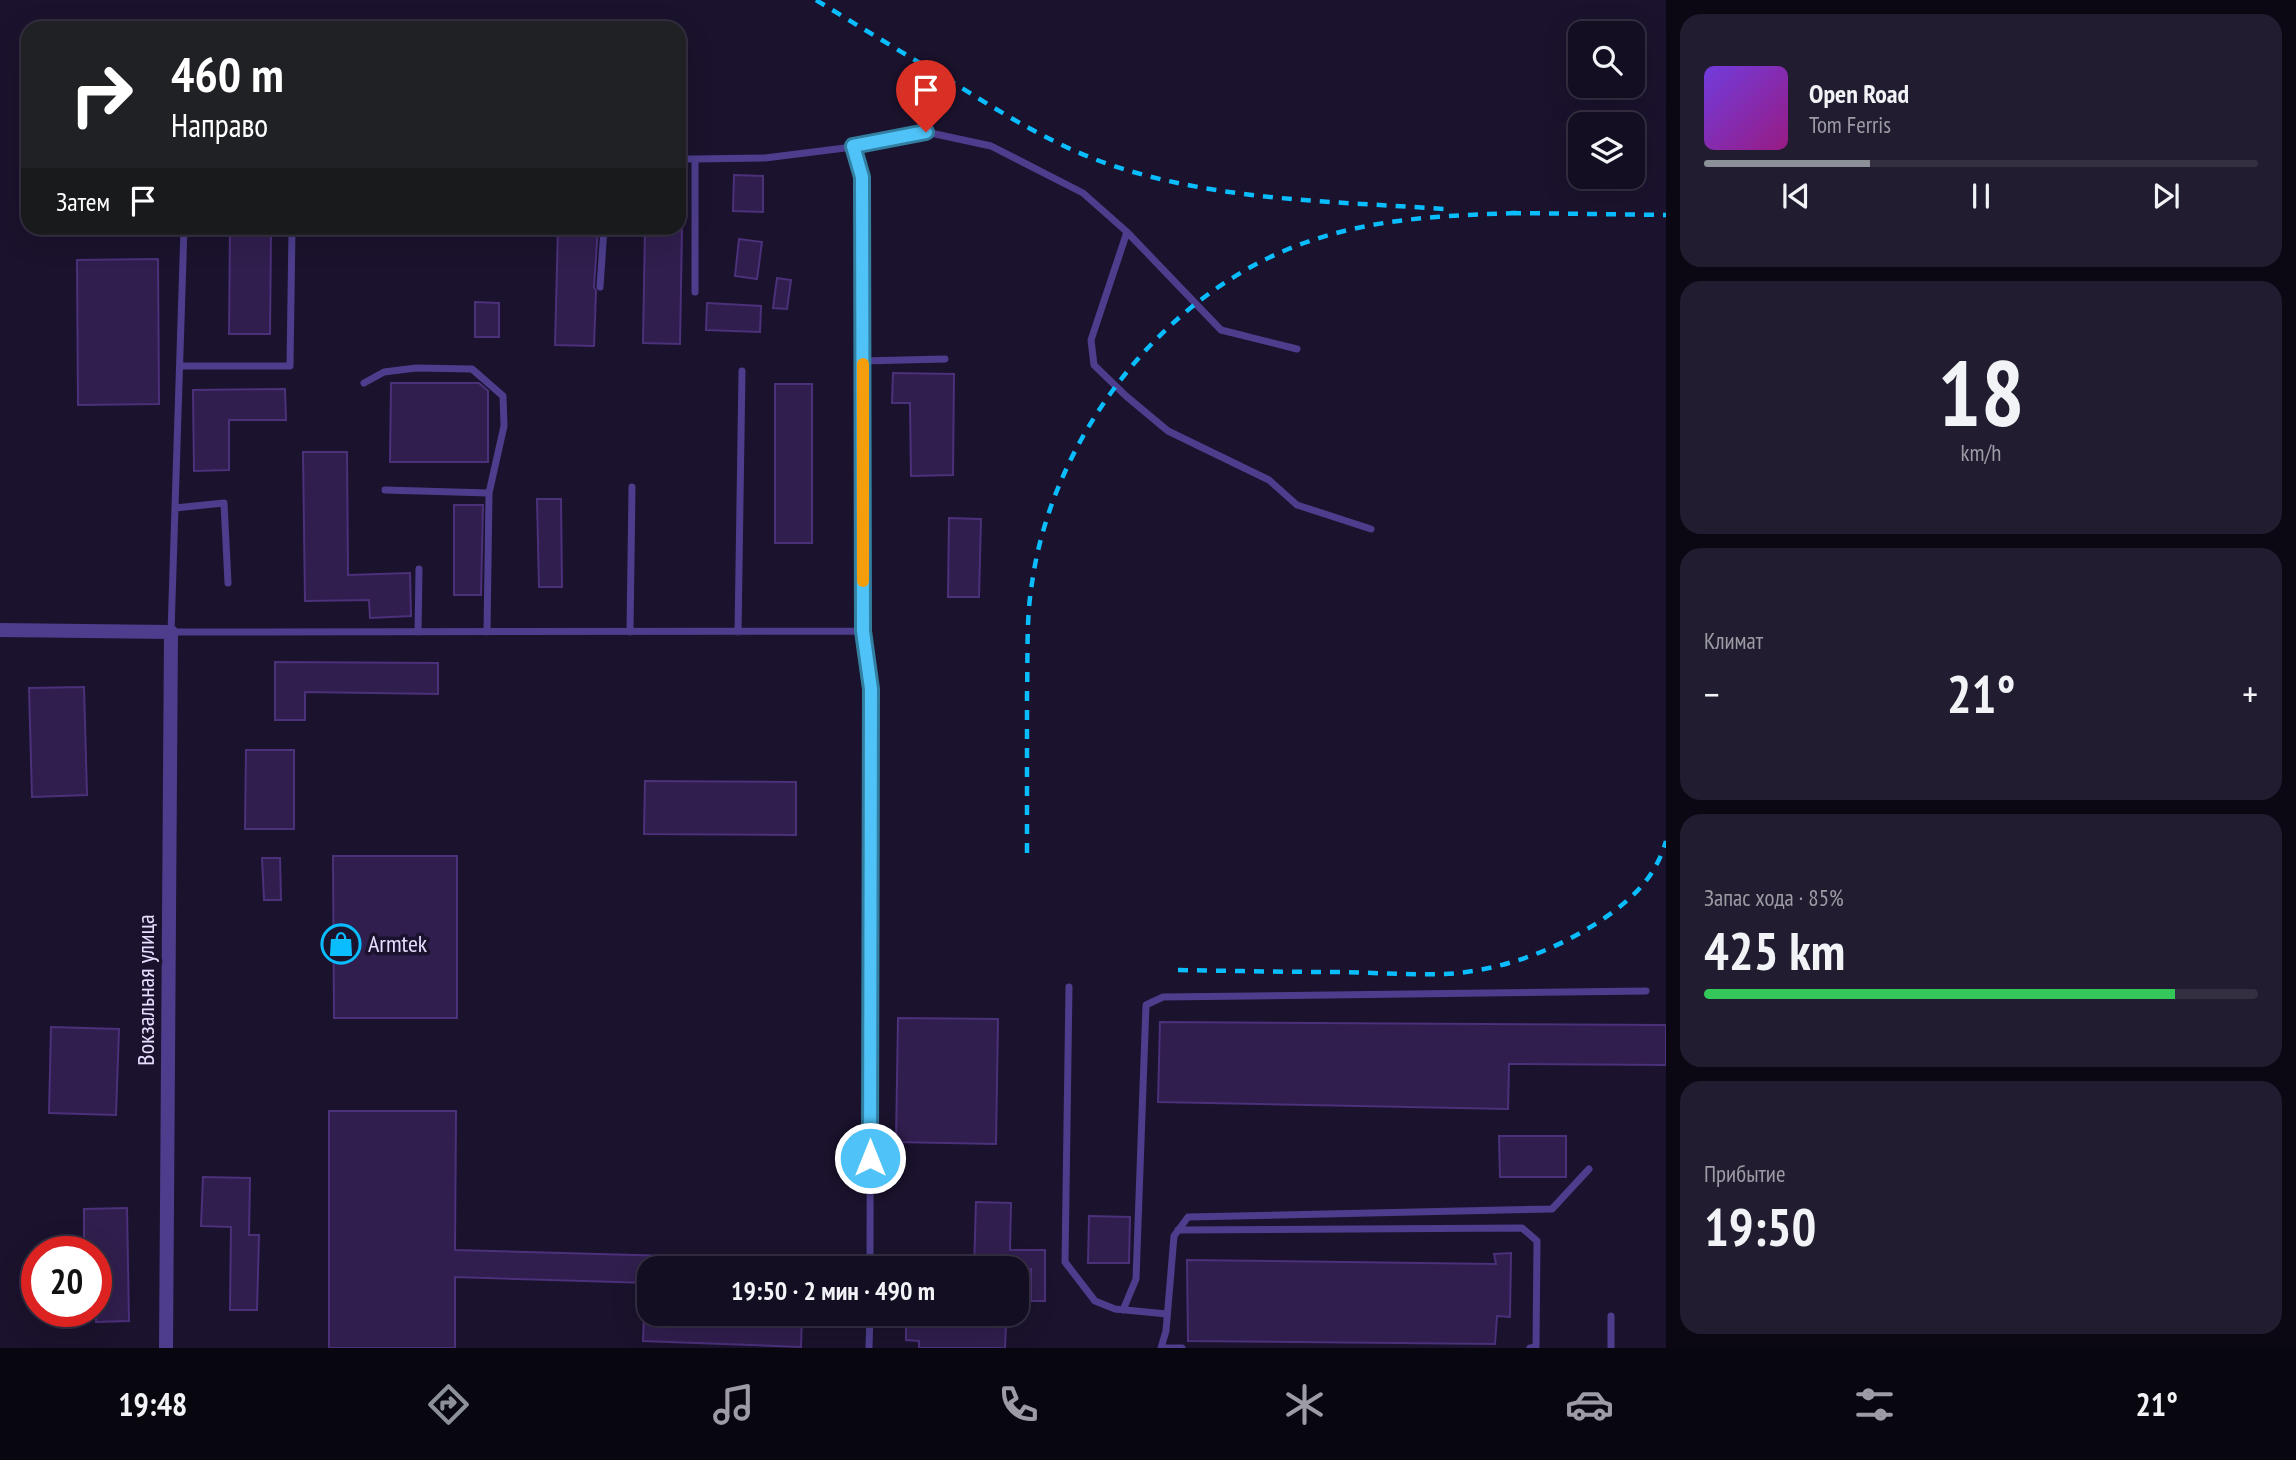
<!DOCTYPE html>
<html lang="ru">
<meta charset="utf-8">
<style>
:root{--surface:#140e22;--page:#211c2f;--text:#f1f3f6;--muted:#9d9ca5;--line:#332e40;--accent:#8c9099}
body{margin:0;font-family:"PT Sans Narrow",sans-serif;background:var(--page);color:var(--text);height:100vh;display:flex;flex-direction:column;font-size:26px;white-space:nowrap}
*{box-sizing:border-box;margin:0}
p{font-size:23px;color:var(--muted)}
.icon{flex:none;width:38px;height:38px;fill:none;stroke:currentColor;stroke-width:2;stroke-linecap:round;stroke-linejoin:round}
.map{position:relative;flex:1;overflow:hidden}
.drawer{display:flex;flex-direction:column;gap:14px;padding:14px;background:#0b0813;width:630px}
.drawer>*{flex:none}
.banner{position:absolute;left:21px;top:21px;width:665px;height:214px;border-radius:21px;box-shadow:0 7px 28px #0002,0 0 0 2px var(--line);background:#202124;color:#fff;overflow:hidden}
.buttons{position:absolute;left:1568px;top:21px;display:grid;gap:14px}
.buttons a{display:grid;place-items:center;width:77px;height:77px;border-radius:14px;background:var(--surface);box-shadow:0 7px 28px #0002,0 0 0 2px var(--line);font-size:35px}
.speed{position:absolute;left:21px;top:1236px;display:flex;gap:14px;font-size:35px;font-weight:700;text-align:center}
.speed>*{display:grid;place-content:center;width:91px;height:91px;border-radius:50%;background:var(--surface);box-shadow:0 7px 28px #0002,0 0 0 2px var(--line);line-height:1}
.speed .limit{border:10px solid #d22;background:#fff;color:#111}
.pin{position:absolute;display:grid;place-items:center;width:60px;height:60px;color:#fff;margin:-72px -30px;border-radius:50% 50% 50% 0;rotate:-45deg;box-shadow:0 0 7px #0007}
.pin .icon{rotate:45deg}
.me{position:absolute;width:77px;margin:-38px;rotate:0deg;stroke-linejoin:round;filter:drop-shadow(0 0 5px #0008)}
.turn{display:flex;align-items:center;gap:24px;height:147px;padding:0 35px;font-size:32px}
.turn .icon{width:91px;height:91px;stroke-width:2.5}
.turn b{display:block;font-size:49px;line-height:60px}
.then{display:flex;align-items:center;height:66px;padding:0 35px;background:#0003;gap:14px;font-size:26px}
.big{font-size:52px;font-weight:600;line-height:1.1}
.drawer .card{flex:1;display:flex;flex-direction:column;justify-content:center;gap:10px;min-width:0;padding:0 24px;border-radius:21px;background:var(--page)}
.drawer .dial{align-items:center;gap:0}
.dial b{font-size:91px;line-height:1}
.song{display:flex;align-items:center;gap:21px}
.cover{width:84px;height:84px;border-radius:10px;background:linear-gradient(135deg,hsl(260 70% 55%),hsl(310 70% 35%))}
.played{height:7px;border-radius:4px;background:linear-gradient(90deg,var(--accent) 30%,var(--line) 30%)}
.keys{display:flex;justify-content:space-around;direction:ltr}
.heat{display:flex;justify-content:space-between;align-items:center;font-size:38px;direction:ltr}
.charge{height:10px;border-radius:5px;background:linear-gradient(90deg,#34c759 85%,var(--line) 0)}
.trip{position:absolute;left:637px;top:1256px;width:392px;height:70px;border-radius:21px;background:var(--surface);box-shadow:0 7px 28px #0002,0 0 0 2px var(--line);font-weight:600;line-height:70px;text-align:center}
.dock{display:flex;height:112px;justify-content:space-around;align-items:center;background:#08060e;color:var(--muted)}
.dock .icon{width:49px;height:49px}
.dock .on{color:var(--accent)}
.dock b{font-size:32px;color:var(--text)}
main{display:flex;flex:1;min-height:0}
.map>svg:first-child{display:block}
.building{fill:#301e4e;stroke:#4b307a;stroke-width:2}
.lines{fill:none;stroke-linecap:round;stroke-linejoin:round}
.lane{stroke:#4d3d8c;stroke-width:7}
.street{stroke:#4d3d8c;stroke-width:14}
.rail{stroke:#0abdff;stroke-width:4.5;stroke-dasharray:10 9;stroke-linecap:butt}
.route-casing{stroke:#337fa1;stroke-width:18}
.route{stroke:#4fc3f7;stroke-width:12}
.slow{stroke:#f59e0b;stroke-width:12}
.labels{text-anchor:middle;stroke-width:7;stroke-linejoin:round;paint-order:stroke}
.poi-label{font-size:24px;fill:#e7deff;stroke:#1b122d;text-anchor:start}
.street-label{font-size:24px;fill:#e7deff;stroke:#1b122d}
</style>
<main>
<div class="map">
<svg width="1666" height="1348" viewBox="0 0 1666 1348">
<rect width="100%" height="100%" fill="#1b122d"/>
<path class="building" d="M734 175 763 176V212L733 211Z
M230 228H271L270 334H229Z
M558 228H598L594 287 596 291 594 346 555 345Z
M645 228H682L680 344 643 343Z
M739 239 762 242 757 279 735 276Z
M158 259 159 404 78 405 77 260Z
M777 278 791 280 787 309 773 308Z
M475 302 499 303V337H475Z
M707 303 761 306 760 332 706 330Z
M893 373 954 374 953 475 911 476 910 403H892Z
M391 383H479L488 391V462H390Z
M775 384H812V543H775Z
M285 389 286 420H229V470L194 471 193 390Z
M303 452H347L348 575 410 573 411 616 370 618 369 600 305 601Z
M537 499H561L562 587H539Z
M454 505H483L481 595H454Z
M949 518 981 519 979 597H948Z
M275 662 438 663V694L305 692V720H275Z
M84 687 87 795 32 797 29 688Z
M246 750H294V829H245Z
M645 781 796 782V835L644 834Z
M333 856H457V1018H334Z
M262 858H280L281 900H264Z
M898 1018 998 1019 996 1144 896 1142Z
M1160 1022 1666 1025V1065L1509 1064 1508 1109 1158 1102Z
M51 1027 119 1029 116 1115 49 1113Z
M329 1111H456L455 1250 706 1257V1269H649V1283L455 1277V1348H329Z
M1499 1136H1566V1177H1500Z
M203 1177 250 1178 249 1235H259L257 1310H230L231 1227 201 1226Z
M976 1202 1011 1203 1010 1250H1045V1301H1031V1269H974Z
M127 1208 129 1321 96 1322V1251H84V1209Z
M1089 1216 1130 1217 1129 1263H1088Z
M1511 1253 1510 1317 1497 1316 1495 1344 1188 1341 1187 1260 1496 1264 1494 1254Z
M644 1314H802L801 1347 643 1341Z
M906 1324 1006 1325 1005 1348H919V1341L906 1340Z"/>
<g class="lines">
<path class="lane" d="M853 147 926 132 991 146 1083 193 1127 232 1091 340 1094 365 1126 396 1168 431 1269 480 1297 505 1371 529
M679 159H695
M184 228 171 632 863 631 871 689 870 1269
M1127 232 1221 330 1297 349
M600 287 604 228
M695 292V159L765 158 853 147 862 177 863 631
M862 361 945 359
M180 366H290L292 228
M364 383 384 372 416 368 472 369 503 396 504 426 489 493
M385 490 489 493 487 632
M175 508 224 503 228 583
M418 632 419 569
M630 632 632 487
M738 632 742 371
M1069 987 1065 1262 1095 1301 1115 1309 1167 1314
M1178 1230 1522 1228 1537 1241 1536 1347 1530 1348
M1123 1310 1136 1279 1146 1005 1163 997 1646 991
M869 1348 870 1314
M1161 1348 1166 1331 1174 1236 1188 1217 1552 1209 1589 1169
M1161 1348H1182
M1611 1348V1316"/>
<path class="street" d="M0 630 171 632 166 1348"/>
<path class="rail" d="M816 0C865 30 913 59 962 88 1008 117 1056 146 1108 164 1216 201 1331 201 1444 209
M1511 213 1666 215
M1027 853C1027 800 1027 747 1027 694 1028 657 1026 619 1032 583 1053 435 1166 289 1310 241 1377 218 1449 215 1519 213
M1178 970C1233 971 1288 972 1343 972 1377 973 1411 975 1445 974 1504 971 1565 947 1613 912 1638 893 1657 873 1666 841"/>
</g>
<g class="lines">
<g class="route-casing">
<path id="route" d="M870 1158 871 689 863 631 862 177 853 146 926 132"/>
</g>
<use href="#route" class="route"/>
<path class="slow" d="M863 364V581"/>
</g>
<defs>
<g id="shop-ring" transform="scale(2.0125)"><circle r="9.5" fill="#1b122d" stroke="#0abdff" stroke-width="1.5"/><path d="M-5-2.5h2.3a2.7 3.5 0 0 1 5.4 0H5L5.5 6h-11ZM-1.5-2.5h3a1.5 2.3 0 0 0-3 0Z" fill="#0abdff"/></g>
</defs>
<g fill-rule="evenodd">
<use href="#shop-ring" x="341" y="944"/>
</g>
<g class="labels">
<g class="poi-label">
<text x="368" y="952">Armtek</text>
</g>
<g class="street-label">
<text transform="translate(146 990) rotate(-90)" y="8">Вокзальная улица</text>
</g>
</g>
</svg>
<div class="buttons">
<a><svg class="icon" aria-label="search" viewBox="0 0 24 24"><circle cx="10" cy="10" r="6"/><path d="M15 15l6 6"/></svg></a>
<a><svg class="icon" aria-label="layers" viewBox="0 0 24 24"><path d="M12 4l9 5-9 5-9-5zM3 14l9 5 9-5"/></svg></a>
</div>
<div class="speed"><div class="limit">20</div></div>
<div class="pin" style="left:926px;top:132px;background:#d93025"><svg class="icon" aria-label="arrive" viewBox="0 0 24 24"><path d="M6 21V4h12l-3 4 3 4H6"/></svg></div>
<svg class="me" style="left:870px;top:1158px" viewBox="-20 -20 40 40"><circle r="17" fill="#4fc3f7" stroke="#fff" stroke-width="3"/><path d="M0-11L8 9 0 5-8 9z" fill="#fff"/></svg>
<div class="trip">19:50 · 2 мин · 490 m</div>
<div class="banner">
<div class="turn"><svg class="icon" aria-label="right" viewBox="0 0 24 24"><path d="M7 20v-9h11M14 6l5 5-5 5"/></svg><div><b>460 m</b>Направо</div></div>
<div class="then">Затем<svg class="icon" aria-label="arrive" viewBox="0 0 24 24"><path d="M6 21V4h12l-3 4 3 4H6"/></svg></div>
</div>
</div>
<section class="drawer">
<div class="card">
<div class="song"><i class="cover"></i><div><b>Open Road</b><p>Tom Ferris</p></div></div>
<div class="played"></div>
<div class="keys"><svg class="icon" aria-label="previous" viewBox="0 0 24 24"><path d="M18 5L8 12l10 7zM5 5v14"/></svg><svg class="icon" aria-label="pause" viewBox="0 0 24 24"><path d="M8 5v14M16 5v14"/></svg><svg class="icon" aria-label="next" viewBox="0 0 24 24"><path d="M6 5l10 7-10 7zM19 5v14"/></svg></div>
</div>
<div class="card dial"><b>18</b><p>km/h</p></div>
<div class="card"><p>Климат</p>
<div class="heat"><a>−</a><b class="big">21°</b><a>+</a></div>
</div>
<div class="card"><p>Запас хода · 85%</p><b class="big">425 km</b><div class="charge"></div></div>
<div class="card"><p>Прибытие</p><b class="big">19:50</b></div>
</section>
</main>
<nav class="dock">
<b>19:48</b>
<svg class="icon on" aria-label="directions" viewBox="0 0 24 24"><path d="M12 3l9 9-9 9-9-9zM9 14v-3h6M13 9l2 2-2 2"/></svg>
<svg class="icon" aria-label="music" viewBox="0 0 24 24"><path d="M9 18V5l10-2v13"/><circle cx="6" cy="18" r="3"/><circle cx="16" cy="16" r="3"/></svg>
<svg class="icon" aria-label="phone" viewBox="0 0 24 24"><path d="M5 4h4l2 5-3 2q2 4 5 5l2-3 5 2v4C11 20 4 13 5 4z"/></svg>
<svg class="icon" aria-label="climate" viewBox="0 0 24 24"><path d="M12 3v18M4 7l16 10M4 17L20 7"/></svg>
<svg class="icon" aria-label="car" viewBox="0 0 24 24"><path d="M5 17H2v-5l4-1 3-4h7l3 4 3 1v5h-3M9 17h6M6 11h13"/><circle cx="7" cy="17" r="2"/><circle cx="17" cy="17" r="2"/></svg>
<svg class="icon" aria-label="filters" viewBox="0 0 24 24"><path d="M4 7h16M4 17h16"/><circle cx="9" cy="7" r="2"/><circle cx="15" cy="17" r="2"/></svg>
<b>21°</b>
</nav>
